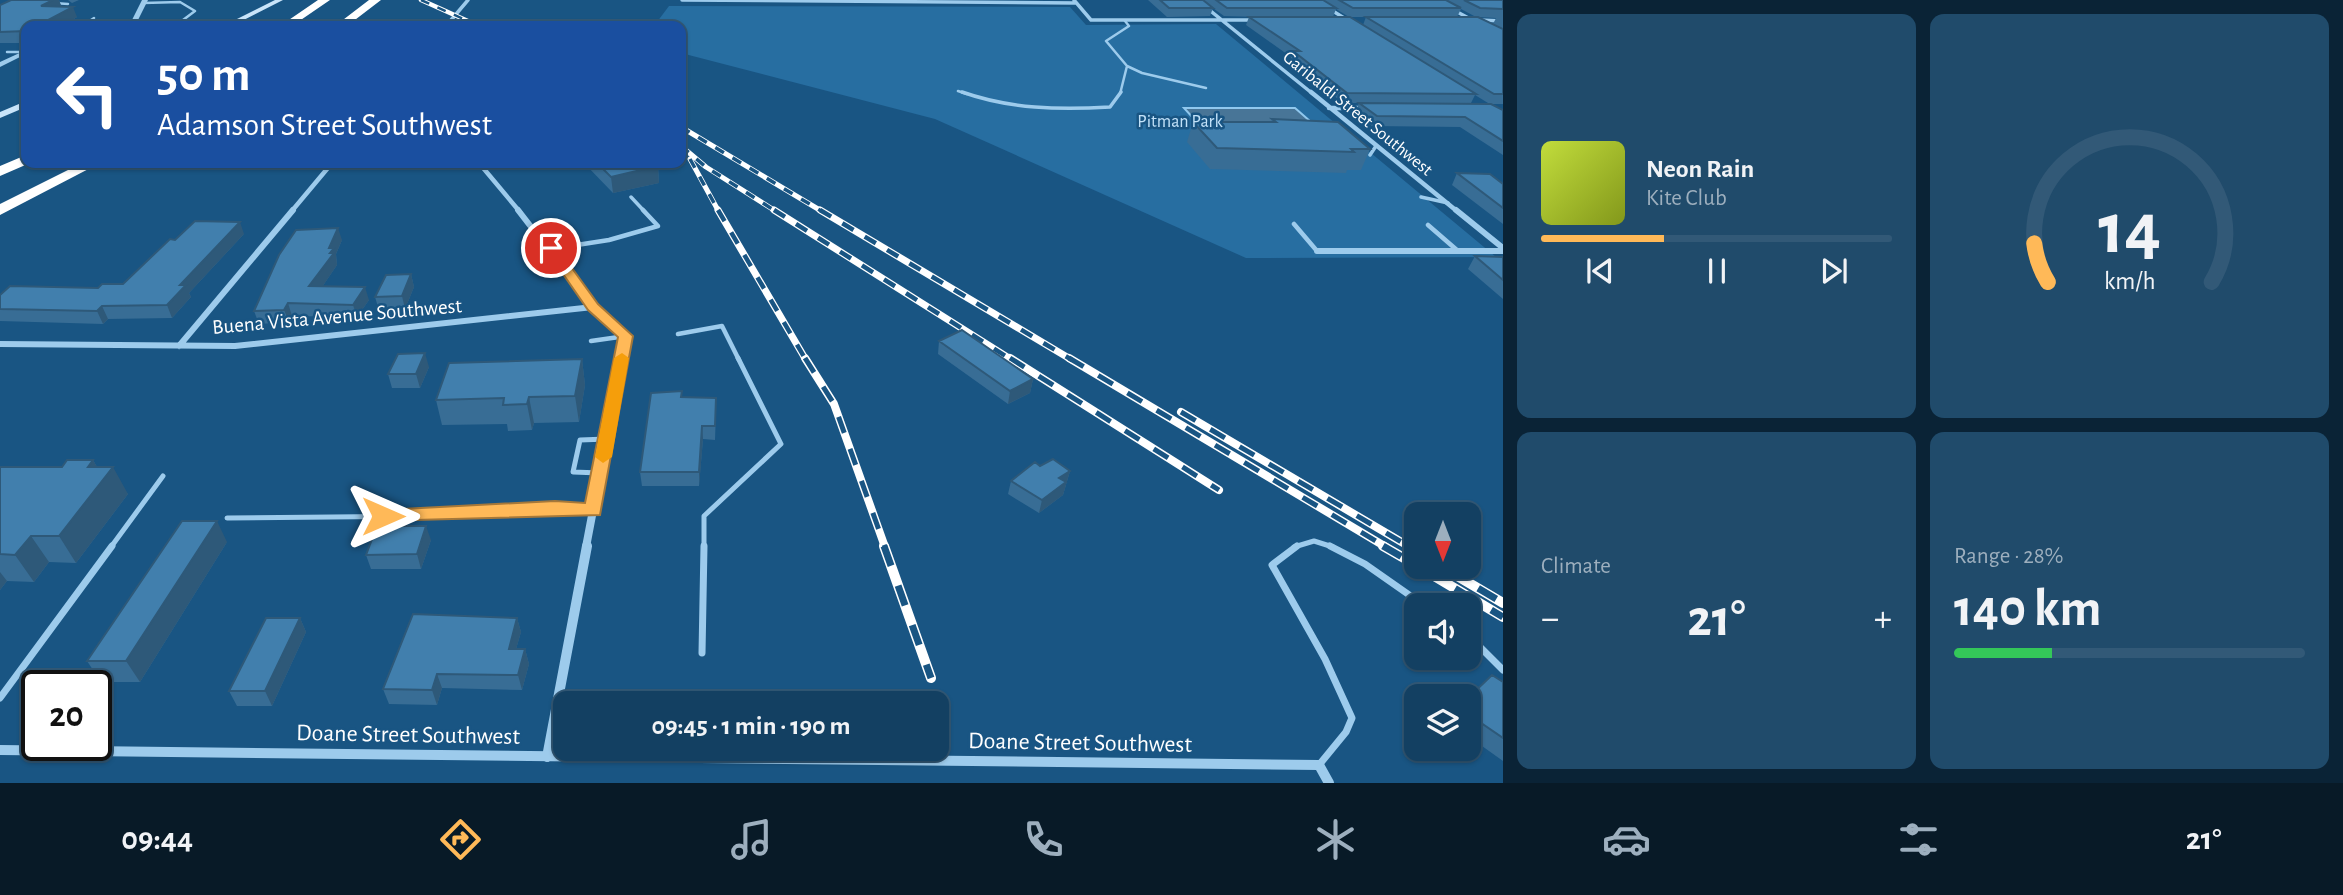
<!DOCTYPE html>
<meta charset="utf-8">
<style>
:root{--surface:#134062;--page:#204b6b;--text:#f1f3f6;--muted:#9dafbe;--line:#325977;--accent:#ffb958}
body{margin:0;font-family:"Alegreya Sans",sans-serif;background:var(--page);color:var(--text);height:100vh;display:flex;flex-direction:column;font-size:26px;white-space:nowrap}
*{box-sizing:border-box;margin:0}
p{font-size:23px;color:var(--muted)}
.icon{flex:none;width:38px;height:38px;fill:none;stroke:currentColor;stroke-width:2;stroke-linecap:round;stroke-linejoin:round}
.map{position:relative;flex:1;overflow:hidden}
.panel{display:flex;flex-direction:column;gap:14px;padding:14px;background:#0a2336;width:840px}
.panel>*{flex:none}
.hud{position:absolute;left:21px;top:21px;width:665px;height:147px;border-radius:14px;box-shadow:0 2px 5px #0004,0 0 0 2px var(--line);background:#1a4fa0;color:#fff;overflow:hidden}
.needle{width:46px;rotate:180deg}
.fabs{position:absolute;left:1404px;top:502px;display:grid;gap:14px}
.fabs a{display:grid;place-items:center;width:77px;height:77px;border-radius:14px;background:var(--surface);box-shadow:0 2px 5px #0004,0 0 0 2px var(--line);font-size:35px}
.speed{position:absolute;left:21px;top:670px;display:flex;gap:14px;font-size:35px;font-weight:700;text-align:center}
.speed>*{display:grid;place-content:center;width:91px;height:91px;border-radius:50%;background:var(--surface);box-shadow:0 2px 5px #0004,0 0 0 2px var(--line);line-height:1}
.speed .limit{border:4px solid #111;border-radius:10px;background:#fff;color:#111}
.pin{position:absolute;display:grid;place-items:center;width:60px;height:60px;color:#fff;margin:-30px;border:4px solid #fff;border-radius:50%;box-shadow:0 2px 7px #0007}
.me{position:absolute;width:77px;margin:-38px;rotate:90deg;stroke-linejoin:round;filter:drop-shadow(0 0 5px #0008)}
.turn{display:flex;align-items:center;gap:24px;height:147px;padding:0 21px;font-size:32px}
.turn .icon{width:91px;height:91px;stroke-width:2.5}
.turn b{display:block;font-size:49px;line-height:60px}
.big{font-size:52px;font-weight:700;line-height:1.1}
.panel .tile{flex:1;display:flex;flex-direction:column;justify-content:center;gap:10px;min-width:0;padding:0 24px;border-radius:14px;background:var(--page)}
.panel .dial{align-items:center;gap:0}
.dial svg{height:182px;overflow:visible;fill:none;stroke:var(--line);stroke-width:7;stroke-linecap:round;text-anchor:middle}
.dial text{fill:var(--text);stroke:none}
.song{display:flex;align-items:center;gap:21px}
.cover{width:84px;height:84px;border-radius:10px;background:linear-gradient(135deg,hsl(70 70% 55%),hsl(70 70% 35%))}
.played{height:7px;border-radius:4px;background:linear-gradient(90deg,var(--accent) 35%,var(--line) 35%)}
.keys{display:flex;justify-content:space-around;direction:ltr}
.heat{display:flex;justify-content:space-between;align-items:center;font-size:38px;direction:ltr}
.charge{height:10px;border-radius:5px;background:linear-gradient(90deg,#34c759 28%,var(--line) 0)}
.panel .tiles{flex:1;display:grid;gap:14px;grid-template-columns:repeat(2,1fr)}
.trip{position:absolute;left:553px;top:691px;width:396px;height:70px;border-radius:14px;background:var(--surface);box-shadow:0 2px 5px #0004,0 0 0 2px var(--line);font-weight:700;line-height:70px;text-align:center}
.tab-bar{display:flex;height:112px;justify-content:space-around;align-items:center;background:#081a27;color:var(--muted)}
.tab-bar .icon{width:49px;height:49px}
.tab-bar .current{color:var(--accent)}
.tab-bar b{font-size:32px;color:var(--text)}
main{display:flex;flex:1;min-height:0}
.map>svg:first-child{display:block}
.green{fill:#276ea1}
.water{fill:#487597;stroke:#90c8ee;stroke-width:2}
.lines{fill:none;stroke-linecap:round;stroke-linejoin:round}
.service-far4{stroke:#9dcbec;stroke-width:2.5}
.service-far3{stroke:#9dcbec;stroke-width:3.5}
.service-far2{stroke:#9dcbec;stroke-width:4.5}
.service-far1{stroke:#9dcbec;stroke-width:5}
.service{stroke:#9dcbec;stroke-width:7}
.minor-far4{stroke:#9dcbec;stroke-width:3.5}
.minor-far3{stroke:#9dcbec;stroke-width:4.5}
.minor-far2{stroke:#9dcbec;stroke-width:6}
.minor-far1{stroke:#9dcbec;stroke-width:8}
.minor{stroke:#9dcbec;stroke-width:10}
.tertiary{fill:#9dcbec;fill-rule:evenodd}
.secondary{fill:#c9e4f9;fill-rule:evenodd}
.motorway{fill:#fff;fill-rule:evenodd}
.rail-far4-casing{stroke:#fff;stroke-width:4.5}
.rail-far3-casing{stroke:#fff;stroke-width:5}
.rail-far2-casing{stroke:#fff;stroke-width:7}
.rail-far1-casing{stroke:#fff;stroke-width:8}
.rail-casing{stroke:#fff;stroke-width:10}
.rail-far4{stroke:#195583;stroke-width:2.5;stroke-dasharray:9;stroke-linecap:butt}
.rail-far3{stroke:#195583;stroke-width:3.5;stroke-dasharray:10;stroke-linecap:butt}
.rail-far2{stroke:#195583;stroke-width:4.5;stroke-dasharray:13;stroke-linecap:butt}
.rail-far1{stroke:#195583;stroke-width:5;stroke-dasharray:17;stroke-linecap:butt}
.rail{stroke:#195583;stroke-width:7;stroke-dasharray:21;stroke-linecap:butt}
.wall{fill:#386d95;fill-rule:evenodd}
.shaded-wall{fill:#2e5979}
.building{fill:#417fad;stroke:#2e5979;stroke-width:2}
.route{fill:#ffb958;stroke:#a67839;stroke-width:2}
.slow{fill:#f59e0b}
.labels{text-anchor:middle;stroke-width:5;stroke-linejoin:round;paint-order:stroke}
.far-street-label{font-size:18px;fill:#fff;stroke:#195583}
.far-park-label{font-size:18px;fill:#c2e2f9;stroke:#195583}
.street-label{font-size:21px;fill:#fff;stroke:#195583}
.near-street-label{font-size:24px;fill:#fff;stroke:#195583}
</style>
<main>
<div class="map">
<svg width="1503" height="783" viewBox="0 0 1503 783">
<rect width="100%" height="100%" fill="#195583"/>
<path class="green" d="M669 6 1070 7 1086 25 1216 24 1496 257 1246 258 935 119 681 53V26H654Z"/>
<path class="water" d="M1184 108H1295L1319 129H1203Z"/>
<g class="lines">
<path class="service-far4" d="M54 3 68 4
M143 3 180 2 195 11 183 20 150 26
M1125 21 1129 26 1106 41 1127 66 1142 73 1206 88
M82 26 94 18
M7 52H25
M958 91 967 94
M1120 94 1127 66"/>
<path class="service-far3" d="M962 92C1010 109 1059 110 1110 107L1121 92
M1370 155 1376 146
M631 197 645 212
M1421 197 1448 203"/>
<path class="service-far2" d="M1294 224 1317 251
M1428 225 1458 251
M551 249 609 240 658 226 643 210
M678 334 722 326 739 360
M591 341 626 336"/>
<path class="service-far1" d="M600 473 573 472 580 440 607 439
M227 518 434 516 555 508 593 510
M111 547 163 476
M704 547V516L781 444 738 358
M1294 547 1314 541 1333 547"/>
<path class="service" d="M1297 546 1272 565 1325 659 1352 718 1346 732 1319 765
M1330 546 1365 564 1425 606
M1468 635 1503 670
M702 653 704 546
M0 698 112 546"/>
<path class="minor-far4" d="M682 0 1076 3
M1074 0 1091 20H1254
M1197 0 1313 94
M1315 0 1349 21
M1435 0 1474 21
M1479 20 1503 21
M446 26 468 0"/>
<path class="minor-far3" d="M1311 92 1458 212
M1329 108H1366
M479 163 520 212
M291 212 332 163"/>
<path class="minor-far2" d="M518 210 593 307 626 336 622 360
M1456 210 1503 248
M1317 251H1503
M0 344 235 346 593 307
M179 346 293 210"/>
<path class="minor-far1" d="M586 547 622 358"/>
<path class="minor" d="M0 750 1319 765 1329 783
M547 757 587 546"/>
<path class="tertiary" d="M142 0H148L135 26H129L130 24 95 26 132 20Z
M26 50V54L0 67V62Z"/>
<path class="secondary" d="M275 0H283L232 26H223Z
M26 101V107L0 118V112Z"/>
<path class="motorway" d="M318 0H330L292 26H280Z
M369 0H381L347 26H335Z
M26 155V163H30L0 176V166Z
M82 163H100L0 215V204Z"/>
<g class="rail-far4-casing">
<path id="rail-far4" d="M421 0 479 26"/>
</g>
<g class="rail-far3-casing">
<path id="rail-far3" d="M681 127 823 212
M681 146 706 167 777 212
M690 159 719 212"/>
</g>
<g class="rail-far2-casing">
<path id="rail-far2" d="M718 210 806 360
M774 210 1012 360
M820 210 1072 360"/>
</g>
<g class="rail-far1-casing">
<path id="rail-far1" d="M805 358 834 404 885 547
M1010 358 1219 490
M1069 358 1386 547
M1181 412 1410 547"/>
</g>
<g class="rail-casing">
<path id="rail" d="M884 546 931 678
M1383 546 1416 565
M1407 546 1416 551
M1419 567 1503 617
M1442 567 1503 603"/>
</g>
<use href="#rail-far4" class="rail-far4"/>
<use href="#rail-far3" class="rail-far3"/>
<use href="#rail-far2" class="rail-far2"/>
<use href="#rail-far1" class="rail-far1"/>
<use href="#rail" class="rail"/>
</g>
<path class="wall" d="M11 0H79L72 3 68 0H59L61 6 77 17 62 26H26V43H0V5Z
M1148 0H1503V104H1492L1503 110V155L1460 127 1372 126 1355 113 1359 103H1343L1290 61 1291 57 1246 25 1249 17H1261L1224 16 1210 6 1213 8 1210 16 1167 17ZM1336 9 1349 17H1333ZM1461 9 1476 17H1457ZM1350 17H1366L1363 25ZM1478 17 1496 18 1493 24ZM1475 95 1488 103H1471Z
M1272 119 1370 149 1361 170H1347L1346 173 1210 169 1187 142 1193 122H1271Z
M584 163H654L658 166 659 183 613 193Z
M1457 173 1503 184V224L1452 185Z
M244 234 189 293 191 297 172 318 108 319 103 324 0 321V295L98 288 123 284Z
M342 240 336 254 337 265 322 287 369 300 357 317 292 316 289 322 259 324 254 311Z
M1475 256 1503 257V299L1468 269Z
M411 274 414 287 405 309 379 310 375 297Z
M939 341 1033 379 1030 393 1008 404 938 354Z
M582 359 585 385 579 422 534 423 532 430 508 431 507 424 442 425 436 400Z
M429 367 420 388H392L388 374Z
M682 391V397L716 411 715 440 703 439 699 486H642L640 472Z
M93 460 97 467 128 494 76 563 49 562 34 582 7 581 0 590V467H62Z
M1040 466 1070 471 1063 495 1039 513 1008 494 1011 481Z
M431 540 421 569H371L366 555Z
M227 542 140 682H101L87 661Z
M300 618 306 632 272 706H237L229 691Z
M517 618 521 632 516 649H525L529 664 522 690 442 688 437 705 389 704 383 689Z
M1503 682V761L1468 736V698Z"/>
<path class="shaded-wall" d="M53 0H59L62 8 41 6Z
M73 7 77 17 62 26H37Z
M658 166 659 183 613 193 611 177Z
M240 222 244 234 189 293 191 297 172 318 167 305 180 285Z
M338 228 342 240 336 254 337 265 314 299 309 286Z
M411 274 414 287 405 309 402 296Z
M365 287 369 300 357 317 353 305Z
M288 303 292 316 289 322 284 310Z
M102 306 108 319 103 324 97 311Z
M425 353 429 367 420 388 416 374Z
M582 359 585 385 579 422 575 396Z
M1033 379 1030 393 1008 404 1010 391Z
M529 397 534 423 532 430 527 404Z
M702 426 703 439 699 486V472Z
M93 460 104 479 113 467 128 494 76 563 59 536 88 467Z
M1070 471 1063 495 1039 513 1042 500 1059 478Z
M217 521 227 542 140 682 126 661Z
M426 526 431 540 421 569 417 554Z
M31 536 49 562 34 582 15 555Z
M0 572 7 581 0 590Z
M300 618 306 632 272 706 265 691Z
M517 618 521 632 512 663 509 649Z
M525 649 529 664 522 690 518 675Z
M437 674 442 688 437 705 432 690Z"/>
<path class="building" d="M11 0H53L41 6 73 7 37 26H26V31L0 32V5Z
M1160 0H1203L1213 8H1169Z
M1216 0H1323L1336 8H1227Z
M1339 0H1446L1461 8H1353Z
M1464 0H1503V9L1480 8Z
M1249 17H1350L1476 94 1347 93 1293 51H1300Z
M1366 17H1478L1503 29V94H1494Z
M1359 103 1491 104 1503 110V141L1465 117 1377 116Z
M1272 119 1338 122 1370 149H1351L1354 152 1217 148 1193 122H1276Z
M597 163H654L658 166 611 177Z
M1457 173 1490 174 1503 184V208Z
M195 221 240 222 180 285H186L167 305 102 306 97 311 0 309V295L10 286 98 288 102 284H123L170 239 175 240Z
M338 228 329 248H334L330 253H334L309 286 365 287 353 305 288 303 284 310 254 311 279 255 296 230Z
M1475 256 1503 257V280Z
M411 274 402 296 375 297 386 275Z
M962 330 1033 379 1010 391 939 341Z
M425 353 416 374H388L398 354Z
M582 359 575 396 529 397 527 404 503 405 504 398 436 400 449 363Z
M682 391 681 397 716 398 715 426H702L699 472H640L651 393Z
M1053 459 1070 471 1059 478 1066 482 1042 500 1011 481 1035 462 1040 466Z
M67 460H93L88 467H113L59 536H31L15 555 0 554V467H62Z
M182 521H217L126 661H87Z
M377 526H426L417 554 366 555Z
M413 614 517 618 509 649H525L518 675 437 674 432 690 383 689Z
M266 618H300L265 691H229Z
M1492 675 1503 682V738L1468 714V698Z"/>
<path class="route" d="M547 246H556L598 304 633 336 600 515 376 521 373 516 376 512 383 510 555 501 585 503 618 337 588 310 545 248Z"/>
<path class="slow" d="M622 353 629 358 612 457 603 463 595 457 614 358Z"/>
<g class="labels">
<g class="far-street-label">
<text transform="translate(1358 113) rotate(39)" y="6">Garibaldi Street Southwest</text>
</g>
<g class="far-park-label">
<text x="1180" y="127">Pitman Park</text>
</g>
<g class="street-label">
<text transform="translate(337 316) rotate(-5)" y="7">Buena Vista Avenue Southwest</text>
</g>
<g class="near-street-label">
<text transform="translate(408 734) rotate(1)" y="8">Doane Street Southwest</text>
<text transform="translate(1080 742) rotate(1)" y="8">Doane Street Southwest</text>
</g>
</g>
</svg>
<div class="fabs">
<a><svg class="needle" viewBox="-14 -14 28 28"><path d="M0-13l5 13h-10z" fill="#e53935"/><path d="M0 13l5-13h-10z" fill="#9dafbe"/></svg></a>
<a><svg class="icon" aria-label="sound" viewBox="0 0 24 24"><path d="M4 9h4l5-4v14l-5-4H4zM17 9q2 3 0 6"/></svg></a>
<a><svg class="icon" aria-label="layers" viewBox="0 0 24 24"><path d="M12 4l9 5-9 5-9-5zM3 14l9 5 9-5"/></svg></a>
</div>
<div class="speed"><div class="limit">20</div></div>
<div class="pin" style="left:551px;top:248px;background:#d93025"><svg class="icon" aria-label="arrive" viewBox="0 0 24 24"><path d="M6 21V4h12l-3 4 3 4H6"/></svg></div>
<svg class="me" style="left:383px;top:516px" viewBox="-20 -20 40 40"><path d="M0-17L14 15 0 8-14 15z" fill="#ffb958" stroke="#fff" stroke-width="4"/></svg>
<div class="trip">09:45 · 1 min · 190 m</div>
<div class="hud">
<div class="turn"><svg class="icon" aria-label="left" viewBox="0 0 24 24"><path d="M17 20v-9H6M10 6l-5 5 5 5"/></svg><div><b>50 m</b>Adamson Street Southwest</div></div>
</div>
</div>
<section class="panel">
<div class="tiles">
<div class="tile">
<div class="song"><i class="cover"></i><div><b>Neon Rain</b><p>Kite Club</p></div></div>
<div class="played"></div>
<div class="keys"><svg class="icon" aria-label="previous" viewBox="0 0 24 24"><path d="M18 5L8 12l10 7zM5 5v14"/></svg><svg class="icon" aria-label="pause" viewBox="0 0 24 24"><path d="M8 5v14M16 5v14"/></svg><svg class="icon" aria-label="next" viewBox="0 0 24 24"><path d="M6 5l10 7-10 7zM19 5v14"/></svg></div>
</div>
<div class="tile dial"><svg viewBox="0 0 100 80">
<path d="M14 69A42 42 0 1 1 86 69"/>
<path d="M14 69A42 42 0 0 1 8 52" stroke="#ffb958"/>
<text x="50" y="56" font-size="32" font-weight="700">14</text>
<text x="50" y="72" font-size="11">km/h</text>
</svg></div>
<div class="tile"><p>Climate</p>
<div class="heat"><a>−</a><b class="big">21°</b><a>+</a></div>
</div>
<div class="tile"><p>Range · 28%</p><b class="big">140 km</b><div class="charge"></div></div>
</div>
</section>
</main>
<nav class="tab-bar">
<b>09:44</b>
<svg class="icon current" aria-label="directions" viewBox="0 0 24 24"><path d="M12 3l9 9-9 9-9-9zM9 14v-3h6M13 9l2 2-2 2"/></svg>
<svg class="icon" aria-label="music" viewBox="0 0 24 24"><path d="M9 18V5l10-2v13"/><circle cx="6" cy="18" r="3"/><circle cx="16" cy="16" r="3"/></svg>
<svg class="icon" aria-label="phone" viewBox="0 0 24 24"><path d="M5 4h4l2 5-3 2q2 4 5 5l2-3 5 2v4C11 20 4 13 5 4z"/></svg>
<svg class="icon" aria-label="climate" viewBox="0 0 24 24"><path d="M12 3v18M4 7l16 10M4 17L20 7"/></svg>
<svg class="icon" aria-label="car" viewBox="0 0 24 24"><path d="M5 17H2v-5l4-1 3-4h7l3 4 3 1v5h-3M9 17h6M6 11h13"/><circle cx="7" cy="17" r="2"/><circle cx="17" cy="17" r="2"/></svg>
<svg class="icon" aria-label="filters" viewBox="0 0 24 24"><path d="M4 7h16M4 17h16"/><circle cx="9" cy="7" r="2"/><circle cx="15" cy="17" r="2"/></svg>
<b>21°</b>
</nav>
